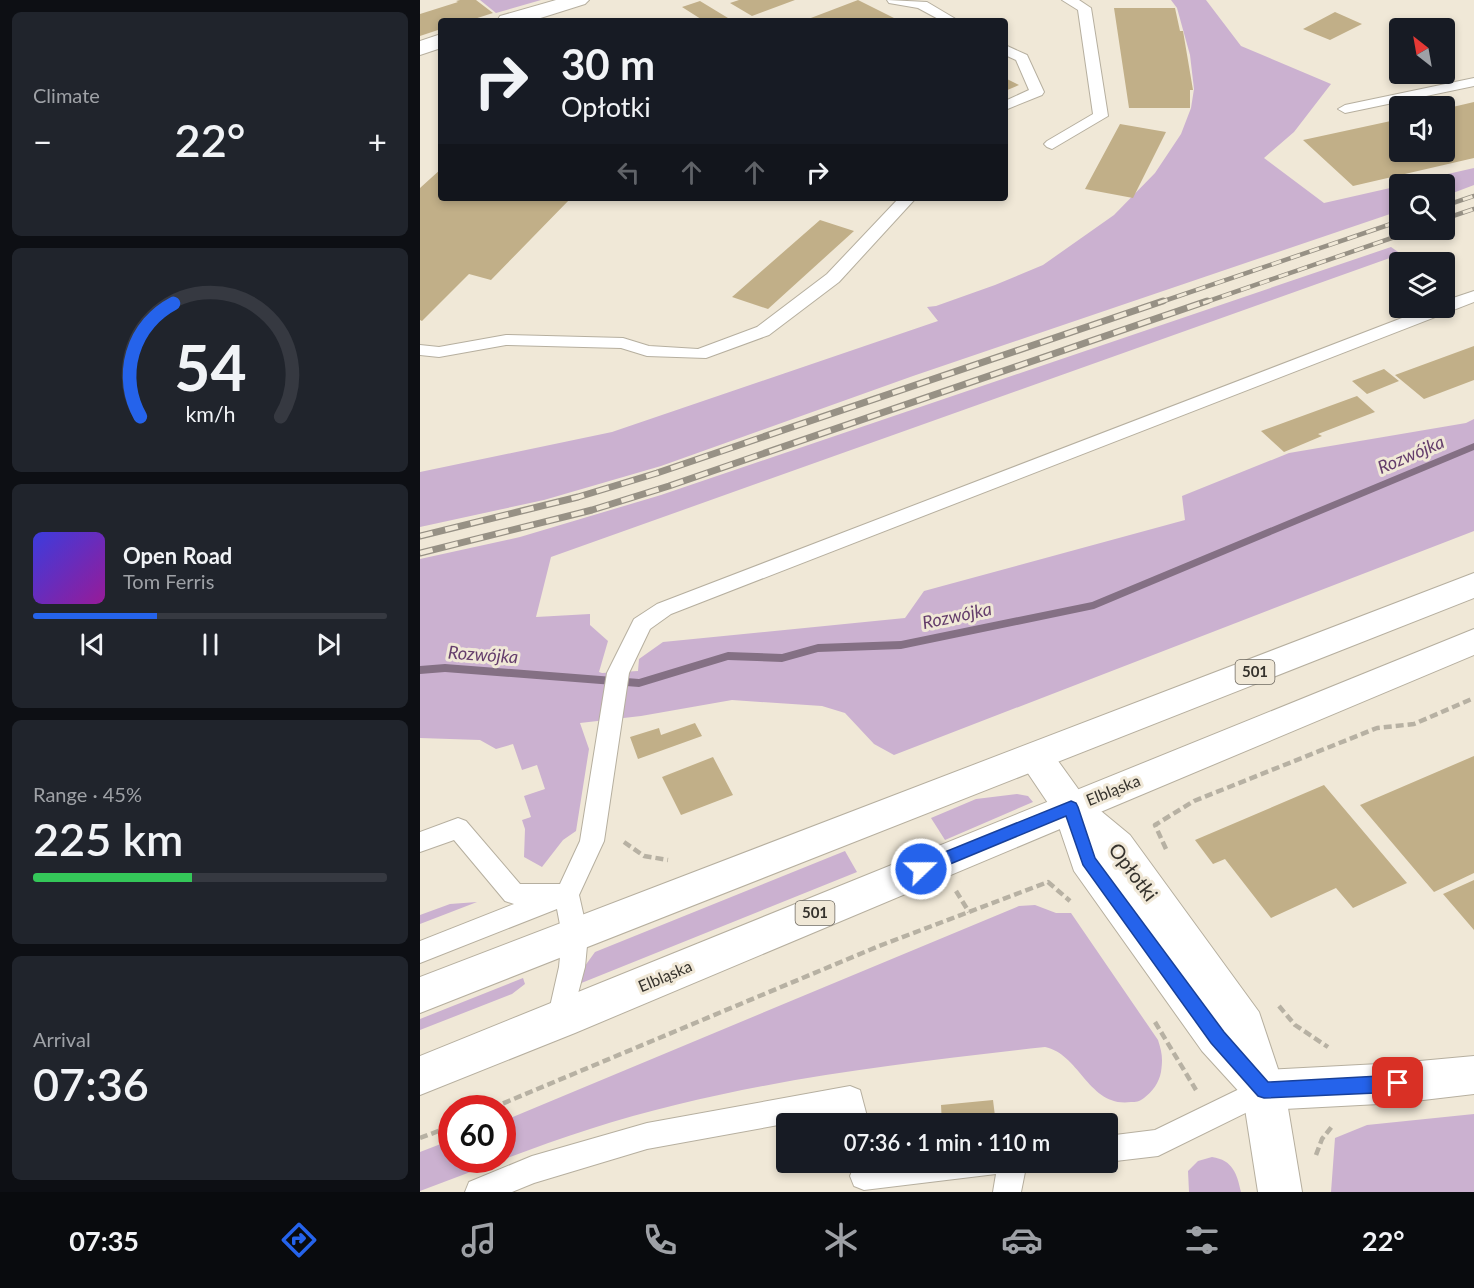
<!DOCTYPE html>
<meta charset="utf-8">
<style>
:root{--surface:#171b24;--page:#20242c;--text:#f1f3f6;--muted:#9ea1a6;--line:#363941;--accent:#2563eb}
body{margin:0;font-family:Lato,sans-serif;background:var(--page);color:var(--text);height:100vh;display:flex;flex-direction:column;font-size:22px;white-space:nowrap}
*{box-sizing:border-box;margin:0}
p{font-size:20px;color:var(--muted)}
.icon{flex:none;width:33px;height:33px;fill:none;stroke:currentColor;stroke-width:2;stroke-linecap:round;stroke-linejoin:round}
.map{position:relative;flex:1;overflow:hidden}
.details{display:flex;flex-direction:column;gap:12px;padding:12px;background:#0d0f14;width:420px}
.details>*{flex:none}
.hud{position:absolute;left:18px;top:18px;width:570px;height:183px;border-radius:6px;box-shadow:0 3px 9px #0003;background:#171b24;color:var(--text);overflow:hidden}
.needle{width:39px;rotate:329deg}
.fabs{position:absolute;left:969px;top:18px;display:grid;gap:12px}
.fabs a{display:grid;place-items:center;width:66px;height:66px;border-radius:6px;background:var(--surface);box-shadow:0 3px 9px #0003;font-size:30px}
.speed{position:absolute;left:18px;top:1095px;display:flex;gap:12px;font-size:30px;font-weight:700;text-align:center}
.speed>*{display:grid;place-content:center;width:78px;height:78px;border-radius:50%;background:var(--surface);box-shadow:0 3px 9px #0003;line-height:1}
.speed .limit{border:9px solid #d22;background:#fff;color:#111}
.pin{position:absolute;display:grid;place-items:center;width:51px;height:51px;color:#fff;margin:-26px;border-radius:12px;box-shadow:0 3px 9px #0006}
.me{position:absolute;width:66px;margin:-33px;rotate:68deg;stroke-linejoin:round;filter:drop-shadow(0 0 4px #0008)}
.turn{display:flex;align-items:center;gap:21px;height:126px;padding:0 24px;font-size:27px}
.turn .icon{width:78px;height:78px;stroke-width:2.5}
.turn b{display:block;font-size:42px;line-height:51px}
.lanes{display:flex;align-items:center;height:57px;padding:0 24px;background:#0003;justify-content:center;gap:30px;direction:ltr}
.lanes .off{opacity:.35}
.big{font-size:45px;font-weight:600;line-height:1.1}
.details .widget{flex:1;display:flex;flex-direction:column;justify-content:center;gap:9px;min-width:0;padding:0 21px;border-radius:9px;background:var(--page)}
.details .dial{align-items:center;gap:0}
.dial svg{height:156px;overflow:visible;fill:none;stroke:var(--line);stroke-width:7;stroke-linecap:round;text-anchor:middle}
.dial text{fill:var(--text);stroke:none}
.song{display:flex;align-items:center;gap:18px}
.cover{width:72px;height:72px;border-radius:9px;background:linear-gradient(135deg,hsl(240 70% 55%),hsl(300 70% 35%))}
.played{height:6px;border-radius:3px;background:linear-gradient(90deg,var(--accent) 35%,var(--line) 35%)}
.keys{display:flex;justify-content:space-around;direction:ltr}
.heat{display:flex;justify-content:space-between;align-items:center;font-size:33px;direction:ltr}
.charge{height:9px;border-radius:4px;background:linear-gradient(90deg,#34c759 45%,var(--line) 0)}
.trip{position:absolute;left:356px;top:1113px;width:342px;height:60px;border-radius:6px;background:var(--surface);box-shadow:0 3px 9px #0003;font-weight:600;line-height:60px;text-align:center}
.dock{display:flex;height:96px;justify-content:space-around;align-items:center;background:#090b0e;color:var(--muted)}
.dock .icon{width:42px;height:42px}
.dock .selected{color:var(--accent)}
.dock b{font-size:27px;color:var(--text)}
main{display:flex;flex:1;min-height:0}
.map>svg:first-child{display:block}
.green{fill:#cbb1d0}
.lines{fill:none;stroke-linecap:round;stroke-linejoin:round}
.stream{fill:#847084;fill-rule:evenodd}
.building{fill:#c1af88}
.lane-casing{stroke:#b6af9f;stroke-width:2}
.street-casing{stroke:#b6af9f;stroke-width:2}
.secondary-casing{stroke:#b6af9f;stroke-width:2}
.primary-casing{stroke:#b6af9f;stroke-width:2}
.path{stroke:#b7b1a3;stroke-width:4.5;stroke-dasharray:8 4;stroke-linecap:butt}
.lane{fill:#fff;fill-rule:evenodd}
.street{fill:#fff;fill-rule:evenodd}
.secondary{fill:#fff;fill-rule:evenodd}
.primary{fill:#fff;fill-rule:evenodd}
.rail-far1-casing{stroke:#979185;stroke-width:4.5}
.rail-casing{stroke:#979185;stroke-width:7}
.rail-far1{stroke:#f0e8d7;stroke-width:3;stroke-dasharray:10;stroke-linecap:butt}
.rail{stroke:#f0e8d7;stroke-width:4.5;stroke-dasharray:13;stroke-linecap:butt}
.route{fill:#2563eb;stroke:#184099;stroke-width:1.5}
.labels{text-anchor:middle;stroke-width:6;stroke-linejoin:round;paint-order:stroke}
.shield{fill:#f0e8d7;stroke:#6e6960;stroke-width:1.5}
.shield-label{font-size:15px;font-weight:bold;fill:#36332d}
.street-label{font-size:16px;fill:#36332d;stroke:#f0e8d7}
.water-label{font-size:18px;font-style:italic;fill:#653e6c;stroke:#f0e8d7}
.near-street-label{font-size:20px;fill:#36332d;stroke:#f0e8d7}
</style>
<main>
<section class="details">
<div class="widget"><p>Climate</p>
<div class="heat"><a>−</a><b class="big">22°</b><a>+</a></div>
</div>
<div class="widget dial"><svg viewBox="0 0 100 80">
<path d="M14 69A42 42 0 1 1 86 69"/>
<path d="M14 69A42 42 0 0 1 31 11" stroke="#2563eb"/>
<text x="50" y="56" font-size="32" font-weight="700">54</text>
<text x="50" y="72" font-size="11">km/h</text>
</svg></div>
<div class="widget">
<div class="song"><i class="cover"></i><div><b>Open Road</b><p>Tom Ferris</p></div></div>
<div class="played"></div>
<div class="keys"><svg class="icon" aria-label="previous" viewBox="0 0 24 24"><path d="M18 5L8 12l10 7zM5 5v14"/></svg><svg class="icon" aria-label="pause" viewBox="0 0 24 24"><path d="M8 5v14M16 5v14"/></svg><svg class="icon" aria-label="next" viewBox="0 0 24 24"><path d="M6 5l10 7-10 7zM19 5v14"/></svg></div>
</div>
<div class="widget"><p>Range · 45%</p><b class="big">225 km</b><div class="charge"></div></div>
<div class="widget"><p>Arrival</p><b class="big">07:36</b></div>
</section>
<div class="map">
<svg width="1054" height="1192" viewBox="0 0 1054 1192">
<rect width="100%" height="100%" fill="#f0e8d7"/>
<path class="green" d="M60 0H121L76 13Z
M751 0H786L821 46 911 84 874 132 844 158 904 203 979 186V211L493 376 241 466 124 500 0 527V472L192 432 518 321 507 307 516 306 575 285 623 265 694 215 735 173 761 134 771 108 774 89 770 55 757 8Z
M1054 168V185L1025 196 1024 184H984Z
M971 247 981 254 131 557 116 617 170 614V625L188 641 179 672 182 673 218 671 219 659 243 642 485 618 504 591 765 520 762 496 869 453 1046 423 1054 419V531L474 755 454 744 425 713 402 706 312 700 221 716 160 723 169 749 156 831 143 840 122 867 104 857 105 829 102 820 111 817 104 796 125 789 117 765 102 770 93 744 76 749 60 740 0 738V559L100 537 241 495Z
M597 794 608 796 613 802 525 840 511 818 556 799Z
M425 851 437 872 149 988 175 952Z
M57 902 0 924V915L30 904Z
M615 905 636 913H651L738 1040C742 1052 743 1059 741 1072 739 1083 732 1092 724 1098 719 1102 716 1102 711 1102 669 1108 660 1054 625 1047 472 1064 317 1082 170 1129 113 1147 57 1170 0 1191V1152L31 1140 32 1160H82L83 1121 599 906Z
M103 978 105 984 92 994 0 1030V1019Z
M1054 1114V1192H911L915 1138 947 1125Z
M792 1157C813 1160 817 1174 821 1192H769L768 1171 778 1161Z"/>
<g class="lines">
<path class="stream" d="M1054 443V450L674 609 481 649 398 652 362 662 308 660 219 687 25 672 0 674V666L25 664 219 679 308 652 362 654 398 644 481 641 672 602Z"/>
</g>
<path class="building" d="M40 0H56L73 13 48 21H21V29L0 36V14L38 2 36 1Z
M319 0H375L332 16 310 3Z
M438 0 480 21H383Z
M280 1 308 18 300 21H284L262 7Z
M694 8H755L760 31H763L773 90H770V108H709Z
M915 12 942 24 910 40 883 29Z
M585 78 599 85 585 91Z
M1054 102V158L933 186 883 140 980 119V152H1024V109Z
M700 124 746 132 713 198 665 189Z
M21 169V198H151L71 280 49 274 2 321 0 320V188Z
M400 220 434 231 348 309 312 297Z
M1054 346V380L1004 399 975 375Z
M964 369 979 381 947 394 932 381Z
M937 396 955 412 898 434 902 436 864 452 841 431Z
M275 723 282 736 218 759 210 737 239 728 241 735Z
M1054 756V873L1014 892 940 805Z
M293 757 313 795 261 815 242 777Z
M904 785 987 883 933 908 916 888 851 918 805 859 793 864 775 840Z
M1054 880V930L1023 894Z
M573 1100 576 1124H522L521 1105Z"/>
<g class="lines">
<g class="lane-casing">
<path id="lane" d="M467 0 507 2 539 21H522L498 8 469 3Z
M642 0H659L671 8 688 116 632 149 627 147 624 144 627 141 673 114 658 10Z
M585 45 607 55 624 92 622 95 585 110V101L609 90 596 60 585 55Z
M1054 78V86L925 113 918 109 925 105Z
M479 198H496L419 282 349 335 286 358 227 356 201 348 86 345 19 357 0 355V345L19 347 86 335 203 338 229 346 278 349 337 327 407 274Z
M1054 291V302L251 614 230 629 209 673 184 841 159 895 168 935 165 967 149 1028 140 1032 131 1028 127 1020 139 967 142 935 137 909 0 963V941L94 904 85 901 34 840 0 852V832L38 818 46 821 100 884H140L160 841 187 673 214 619 237 604 1008 308H1024V301Z
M844 1077 854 1081 858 1090 854 1099 738 1156 687 1162V1136L735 1130Z
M430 1086 440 1090 449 1124H421L419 1114 227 1149 114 1183 92 1192H45L49 1182 112 1156 227 1123Z
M444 1162H607L601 1192H573L576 1174 444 1190 434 1186 430 1176 434 1166Z"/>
</g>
<g class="street-casing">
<path id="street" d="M136 0H169L165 4 111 21H77L80 16Z
M21 34V48L0 55V41Z
M1054 1056V1094L978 1103 844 1110 829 1104 823 1090 829 1076 844 1070 978 1063Z"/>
</g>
<g class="secondary-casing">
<path id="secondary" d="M615 743 628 747 664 797 710 835 839 1012 865 1090 882 1192H838L823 1096 782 1051 654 871 634 812 597 757 602 747Z"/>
</g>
<g class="primary-casing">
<path id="primary" d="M1054 573V598L0 1013V977Z
M1054 629V655L155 1033 0 1095V1056Z"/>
</g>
<path class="path" d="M204 842 224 856 248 860
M746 849 735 825 774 801 957 728 994 724 1054 698
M536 891 549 912
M859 1006 875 1025 908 1047
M735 1022 776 1090
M72 1108 459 946 628 882 650 901
M0 1138 32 1126
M896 1155 902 1139 913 1125"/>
<use href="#lane" class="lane"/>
<use href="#street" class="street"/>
<use href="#secondary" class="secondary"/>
<use href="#primary" class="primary"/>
<g class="rail-far1-casing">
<path id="rail-far1" d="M1024 206 1054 196
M1024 219 1054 209
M738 303 980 221
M783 303 995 230"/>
</g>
<g class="rail-casing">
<path id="rail" d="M0 536 158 497 237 473 743 301
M0 553 172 510 249 486 787 301"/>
</g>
<use href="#rail-far1" class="rail-far1"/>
<use href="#rail" class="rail"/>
</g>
<path class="route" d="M651 801 656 803 658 807 675 858 804 1032 848 1082 978 1075 985 1078 987 1083 985 1089 978 1092 844 1098 838 1096 791 1043 663 865 646 816 506 874 501 876 495 874 493 869 495 864Z"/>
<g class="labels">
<g class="shield">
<rect x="815.5" y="660" width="39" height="24" rx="4.5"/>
<rect x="375.5" y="901" width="39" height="24" rx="4.5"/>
</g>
<g class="shield-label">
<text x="835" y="677">501</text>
<text x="395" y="918">501</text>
</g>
<g class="street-label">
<text transform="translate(693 790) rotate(-22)" y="6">Elbląska</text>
<text transform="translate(245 976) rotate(-23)" y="6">Elbląska</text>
</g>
<g class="water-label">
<text transform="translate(991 455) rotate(-23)" y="6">Rozwójka</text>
<text transform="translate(537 616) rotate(-12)" y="6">Rozwójka</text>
<text transform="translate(63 655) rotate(4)" y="6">Rozwójka</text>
</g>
<g class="near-street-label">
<text transform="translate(713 872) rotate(53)" y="7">Opłotki</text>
</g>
</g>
</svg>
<div class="fabs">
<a><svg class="needle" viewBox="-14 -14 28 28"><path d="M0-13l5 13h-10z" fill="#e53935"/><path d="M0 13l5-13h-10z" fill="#9ea1a6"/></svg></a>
<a><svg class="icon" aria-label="sound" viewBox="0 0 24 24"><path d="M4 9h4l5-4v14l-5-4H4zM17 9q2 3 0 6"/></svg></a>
<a><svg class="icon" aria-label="search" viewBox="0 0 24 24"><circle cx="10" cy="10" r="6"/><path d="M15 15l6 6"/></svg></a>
<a><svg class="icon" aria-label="layers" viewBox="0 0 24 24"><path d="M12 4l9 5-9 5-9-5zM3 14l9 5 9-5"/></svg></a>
</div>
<div class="speed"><div class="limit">60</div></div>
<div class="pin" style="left:978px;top:1083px;background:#d93025"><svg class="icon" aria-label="arrive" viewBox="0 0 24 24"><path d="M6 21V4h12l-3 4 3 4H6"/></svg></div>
<svg class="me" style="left:501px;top:869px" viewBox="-20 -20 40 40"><circle r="17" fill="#2563eb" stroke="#fff" stroke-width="3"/><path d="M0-11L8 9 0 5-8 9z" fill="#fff"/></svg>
<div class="trip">07:36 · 1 min · 110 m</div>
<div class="hud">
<div class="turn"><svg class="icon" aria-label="right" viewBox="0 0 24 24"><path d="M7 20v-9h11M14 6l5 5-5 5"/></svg><div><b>30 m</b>Opłotki</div></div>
<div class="lanes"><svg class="icon off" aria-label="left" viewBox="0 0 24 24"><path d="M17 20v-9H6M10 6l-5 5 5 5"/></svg><svg class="icon off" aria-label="ahead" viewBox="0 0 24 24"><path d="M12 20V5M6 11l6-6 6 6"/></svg><svg class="icon off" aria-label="ahead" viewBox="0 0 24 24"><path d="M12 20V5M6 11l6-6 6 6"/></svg><svg class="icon" aria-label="right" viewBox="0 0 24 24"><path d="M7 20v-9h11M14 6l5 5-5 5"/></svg></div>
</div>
</div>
</main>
<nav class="dock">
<b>07:35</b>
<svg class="icon selected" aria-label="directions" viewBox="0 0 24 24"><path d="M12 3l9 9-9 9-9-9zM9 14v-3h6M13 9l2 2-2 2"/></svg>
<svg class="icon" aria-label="music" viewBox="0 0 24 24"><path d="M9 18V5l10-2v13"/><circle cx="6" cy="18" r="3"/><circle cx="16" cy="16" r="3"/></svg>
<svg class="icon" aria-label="phone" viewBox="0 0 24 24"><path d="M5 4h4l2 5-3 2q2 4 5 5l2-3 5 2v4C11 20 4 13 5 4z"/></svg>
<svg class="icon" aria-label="climate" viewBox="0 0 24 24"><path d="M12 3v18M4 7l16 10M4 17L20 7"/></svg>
<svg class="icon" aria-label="car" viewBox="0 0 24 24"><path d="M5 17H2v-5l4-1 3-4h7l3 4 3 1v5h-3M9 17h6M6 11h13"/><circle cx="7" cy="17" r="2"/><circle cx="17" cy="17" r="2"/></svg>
<svg class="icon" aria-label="filters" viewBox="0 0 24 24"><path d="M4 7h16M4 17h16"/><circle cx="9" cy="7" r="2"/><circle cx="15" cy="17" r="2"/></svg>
<b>22°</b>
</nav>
